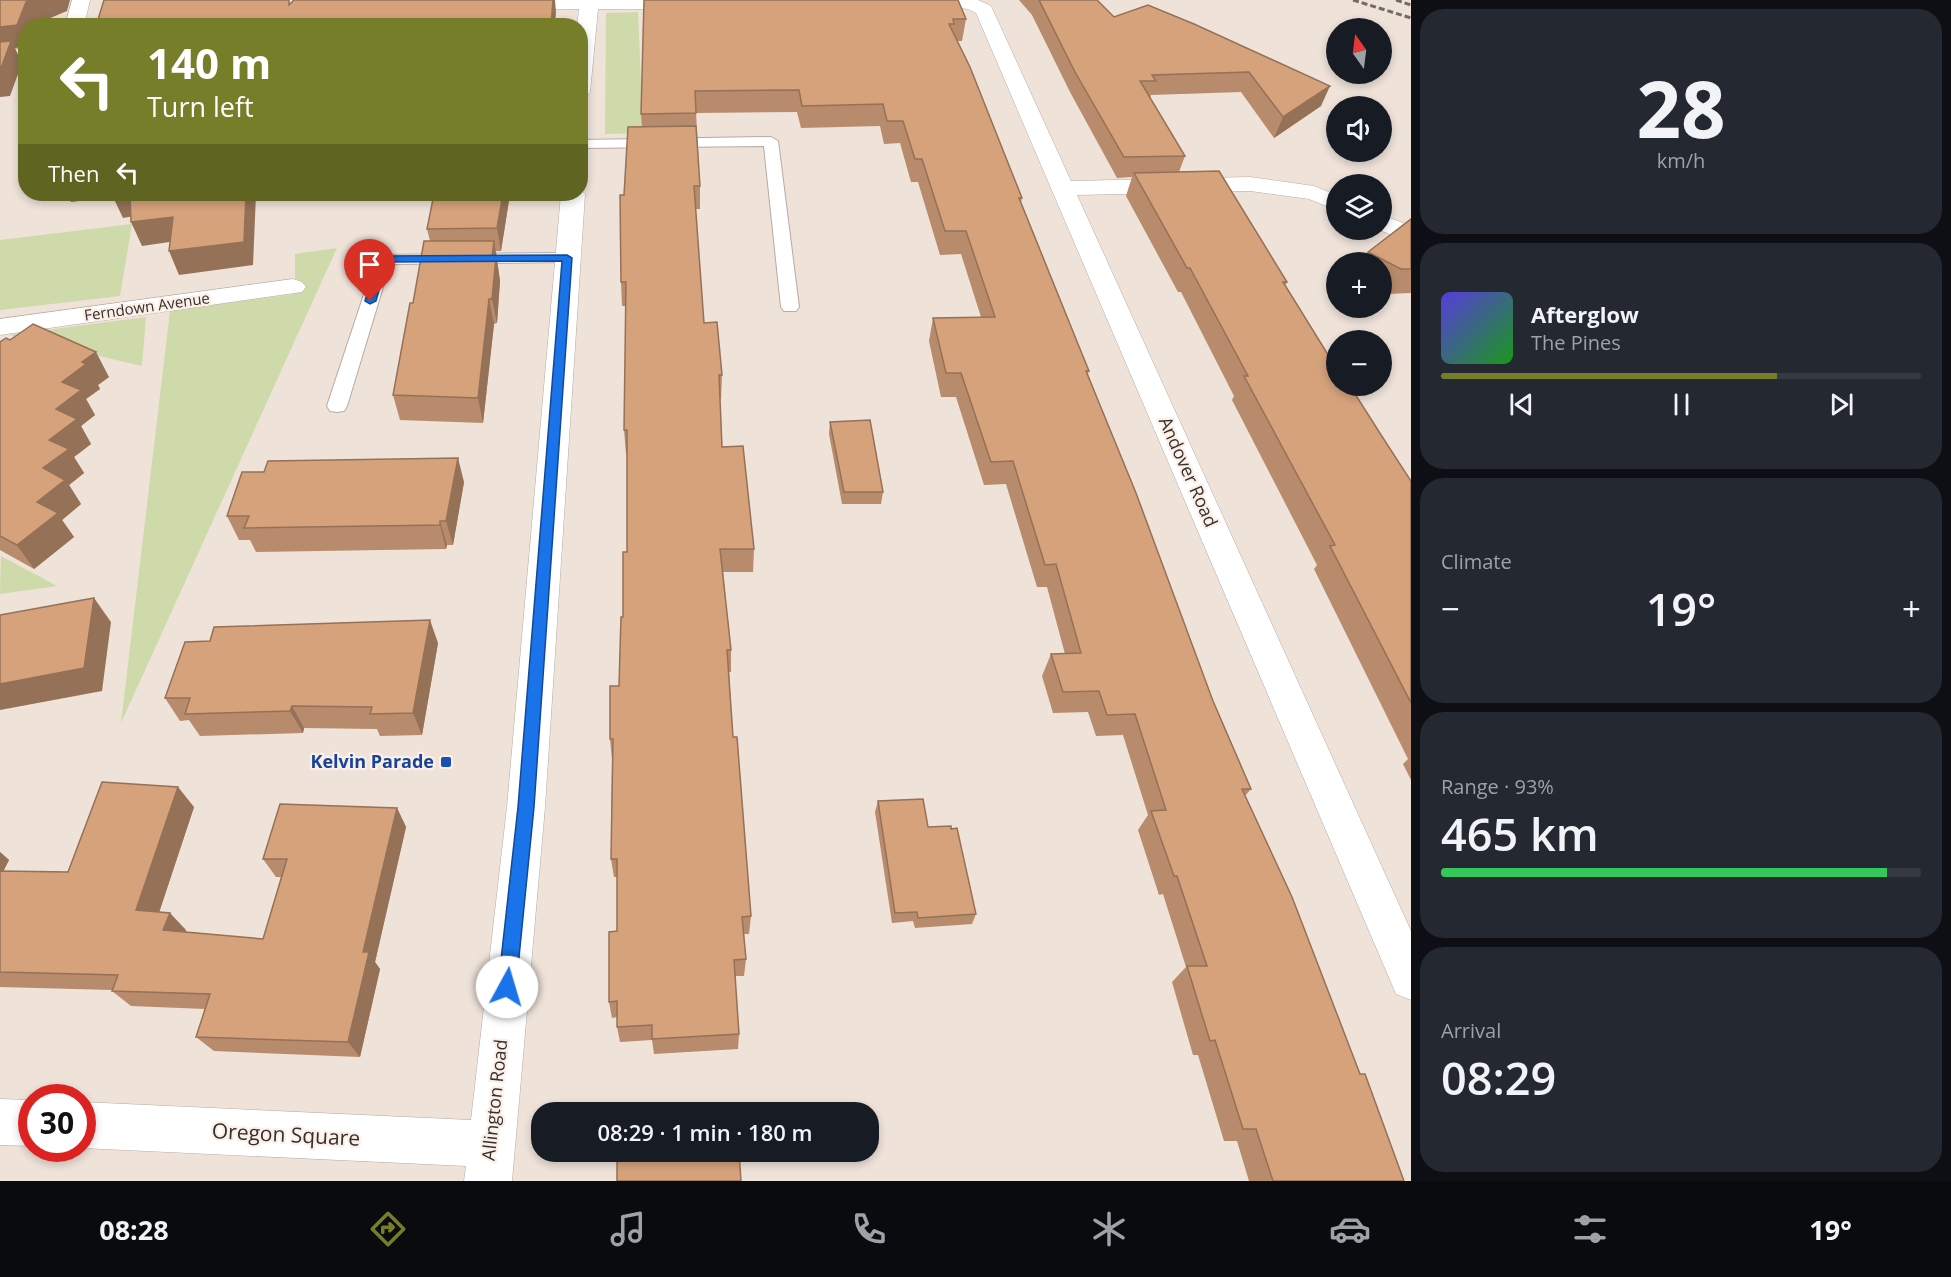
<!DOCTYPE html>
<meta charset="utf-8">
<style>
:root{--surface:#171b24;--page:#242831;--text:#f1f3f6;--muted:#9ea1a6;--line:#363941;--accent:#777e29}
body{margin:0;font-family:"Open Sans",sans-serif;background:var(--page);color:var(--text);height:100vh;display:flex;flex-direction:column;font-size:22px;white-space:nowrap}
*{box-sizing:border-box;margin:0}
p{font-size:20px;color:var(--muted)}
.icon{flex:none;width:33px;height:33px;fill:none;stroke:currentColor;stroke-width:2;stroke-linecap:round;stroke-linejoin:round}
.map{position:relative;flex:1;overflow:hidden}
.sheet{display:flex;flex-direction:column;gap:9px;padding:9px;background:#0d0f14;width:540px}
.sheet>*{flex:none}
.banner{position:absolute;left:18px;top:18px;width:570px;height:183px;border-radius:24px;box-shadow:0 3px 9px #0003;background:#777e29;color:#fff;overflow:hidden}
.needle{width:39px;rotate:346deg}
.controls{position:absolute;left:1326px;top:18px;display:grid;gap:12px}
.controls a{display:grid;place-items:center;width:66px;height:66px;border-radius:50%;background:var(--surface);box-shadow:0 3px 9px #0003;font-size:30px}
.speed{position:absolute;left:18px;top:1084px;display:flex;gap:12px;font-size:30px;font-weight:700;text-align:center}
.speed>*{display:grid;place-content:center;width:78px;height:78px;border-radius:50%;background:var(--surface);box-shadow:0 3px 9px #0003;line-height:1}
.speed .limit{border:9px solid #d22;background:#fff;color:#111}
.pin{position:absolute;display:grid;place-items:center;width:51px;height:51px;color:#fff;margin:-62px -26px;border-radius:50% 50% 50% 0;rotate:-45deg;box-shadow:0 0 6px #0007}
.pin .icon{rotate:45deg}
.me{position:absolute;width:66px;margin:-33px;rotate:6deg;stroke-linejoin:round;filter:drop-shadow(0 0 4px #0008)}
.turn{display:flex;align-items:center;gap:21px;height:126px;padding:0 30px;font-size:27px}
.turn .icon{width:78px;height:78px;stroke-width:2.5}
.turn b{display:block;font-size:42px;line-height:51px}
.then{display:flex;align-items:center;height:57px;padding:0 30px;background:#0003;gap:12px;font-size:22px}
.big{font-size:45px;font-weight:600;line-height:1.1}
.sheet .card{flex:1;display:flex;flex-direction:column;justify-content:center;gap:9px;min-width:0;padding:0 21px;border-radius:24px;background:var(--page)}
.sheet .dial{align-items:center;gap:0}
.dial b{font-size:78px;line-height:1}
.song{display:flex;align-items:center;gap:18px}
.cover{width:72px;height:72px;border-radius:9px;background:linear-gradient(135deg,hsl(250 70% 55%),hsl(120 70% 35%))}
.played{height:6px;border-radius:3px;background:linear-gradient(90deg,var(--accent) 70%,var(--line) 70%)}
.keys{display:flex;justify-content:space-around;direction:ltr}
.heat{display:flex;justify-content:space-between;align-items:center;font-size:33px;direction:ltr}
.charge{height:9px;border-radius:4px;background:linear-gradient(90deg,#34c759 93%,var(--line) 0)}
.trip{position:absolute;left:531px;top:1102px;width:348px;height:60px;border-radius:24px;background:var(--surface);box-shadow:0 3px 9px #0003;font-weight:600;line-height:60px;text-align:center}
.tab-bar{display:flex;height:96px;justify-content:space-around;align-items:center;background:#090b0e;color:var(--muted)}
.tab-bar .icon{width:42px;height:42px}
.tab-bar .selected{color:var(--accent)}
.tab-bar b{font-size:27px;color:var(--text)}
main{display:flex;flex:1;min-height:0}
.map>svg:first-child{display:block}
.green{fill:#cedaaa}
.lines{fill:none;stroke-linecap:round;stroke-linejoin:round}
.service-casing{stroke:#b6aaa3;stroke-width:2}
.minor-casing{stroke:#b6aaa3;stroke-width:1}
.service{fill:#fff;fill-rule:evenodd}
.minor{fill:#fff;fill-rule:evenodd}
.rail{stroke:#716a65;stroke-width:3;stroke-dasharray:6 3;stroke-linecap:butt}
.wall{fill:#b78b6b}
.shaded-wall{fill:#957157}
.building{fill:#d5a27c;stroke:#957157;stroke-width:1.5}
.route{fill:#1a73e8;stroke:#114b97;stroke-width:1.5}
.transit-dot{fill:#1a4fb4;stroke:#fbefe7;stroke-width:2}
.labels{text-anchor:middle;stroke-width:4.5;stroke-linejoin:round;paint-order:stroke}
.far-street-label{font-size:15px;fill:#35302d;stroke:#fbefe7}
.street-label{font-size:18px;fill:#35302d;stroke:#fbefe7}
.transit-label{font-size:18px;font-weight:bold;fill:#164399;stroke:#fbefe7;text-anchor:end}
.near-street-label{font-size:21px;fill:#35302d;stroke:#fbefe7}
</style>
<main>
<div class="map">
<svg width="1411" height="1181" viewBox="0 0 1411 1181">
<rect width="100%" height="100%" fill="#eee2d9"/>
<path class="green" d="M638 12 643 133 605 134 606 13Z
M132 224 120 296 0 310V240Z
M337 248 121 723 170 311 295 294V254Z
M146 317 142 366 9 335Z
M1 556 57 586 0 594Z"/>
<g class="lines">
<g class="service-casing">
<path id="service" d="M771 137 778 141 799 307 796 311H784L781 307 764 146 580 148V140Z
M567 253 573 254 575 258 573 262 390 264 347 406 344 411 337 412 330 411 327 406 377 255Z"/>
</g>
<g class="minor-casing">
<path id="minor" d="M72 0H90L84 26H65Z
M415 0H696L698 3 696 7 689 9H598L590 92 587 96 580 98V26H577L579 9 476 10 424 6 417 4Z
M927 0H978L991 6 1071 181 1250 177 1314 186 1336 195V210L1309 199 1250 191 1077 195 1411 931V1000L1396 994 976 13 968 9 929 4Z
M26 48V60L0 64V52Z
M580 189 585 194 545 807 512 1181H464L466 1166 82 1148V1102L471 1120 507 807 561 194H580Z
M1382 215 1411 226V242L1379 230H1382Z
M293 279 302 282 306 287 302 292 0 335V319Z
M0 1099 32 1100V1146L0 1145Z"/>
</g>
<use href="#service" class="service"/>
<use href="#minor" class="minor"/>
<path class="rail" d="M1353 0 1411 18
M1396 0 1411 5"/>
</g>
<path class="wall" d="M644 0 966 19 962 41H957L1022 198 1021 202 1089 371 1088 374 1213 701 1251 789 1245 796 1404 1181H1249L1237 1141H1224L1198 1055H1193L1172 982 1186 967 1163 894 1159 895 1138 830 1148 815 1123 735 1096 736 1088 712 1053 713 1042 676 1051 654H1065L1047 587H1037L1006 484 984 485 956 397H941L929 341 933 318 981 317 961 254 940 255 918 182H911L900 143 884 144 880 126 801 128 797 112 696 113 700 186V209H695L704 323 722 375 721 399H720L722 447 754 549 753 572H723L731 650V672H729L733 737 751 916 749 934H744L746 959 744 976H735L739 1034 738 1049 654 1054 652 1040 620 1042 617 1027V1017L612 1018 609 1002 617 931V877H614L611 859 612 759 610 739 619 686 627 552V454H626L624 430 626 306H622L621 282 624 195 642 127 641 114Z
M1019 0H1097L1114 17 1148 5 1321 106 1274 138 1241 92 1151 95 1150 98 1185 156 1179 172 1287 282 1285 286 1335 366 1411 481V780L1403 764 1408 759 1314 569 1317 565 1232 400 1234 396 1181 292H1178L1126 196 1132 177 1117 178 1070 92 1032 15Z
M434 194H510L501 251H496L500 281 497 323 494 324 483 423 400 420 393 395 413 303 430 241 427 229Z
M1411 219V293L1387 294 1382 291V262H1362L1368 252Z
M0 342 109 377 98 385 100 389 86 399 95 415 81 426 91 444 74 457 84 473 69 485 81 504 62 520 74 537 34 569 0 550Z
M830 422 883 492 881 504H842L829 434Z
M464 482 453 545H447L446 549 256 552 250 540H239L227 516Z
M438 643 422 735 380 736 377 729 304 728 303 733 200 736 189 720 180 721 165 698Z
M878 801 928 827 976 914 972 924 915 928 913 921 892 923 875 812Z
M194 807 159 912 186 930V932L263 939 281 877H276L263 859 397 808 406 827 375 962 380 969 360 1057 214 1051 196 1037 205 1009 131 1006 112 991V990L0 987V852L9 860 3 871 68 872Z"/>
<path class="shaded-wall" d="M32 0H70L67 11 36 24 35 26H26V47L15 48 22 63 10 96 0 97V27L26 2Z
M553 0H555L556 12 555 26H551Z
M1330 86 1321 106 1274 138 1283 117Z
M67 194H130L140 215 123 218 113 197 71 202Z
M246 194H256L253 265 179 275 169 251Z
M503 194H510L501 251 497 228Z
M173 217 183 240 142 246 131 222Z
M494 241 500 281 497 323 492 299V257Z
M489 299 494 324 483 423 478 398Z
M96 352 109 377 98 385 100 389 86 399 95 415 81 426 91 444 74 457 84 473 69 485 81 504 62 520 74 537 34 569 17 545 37 502 49 440 62 382 82 362Z
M458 458 464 482 453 545 446 521Z
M440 521 447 545 446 549 440 525Z
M94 598 111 622 102 691 0 710V684Z
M430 620 438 643 422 735 413 713Z
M292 706 304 728 303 733 290 711Z
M178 787 194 807 154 928 136 910Z
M397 808 406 827 375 962 380 969 360 1057 348 1042 363 952Z
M0 852 9 860 0 878Z
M170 913 186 930 180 947 163 930Z"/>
<path class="building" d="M0 0H32L26 2 17 25 0 27Z
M104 0H289V5L294 0H553L551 26H96Z
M644 0H958L966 19H953L954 24H949L970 67 1022 198H1019L1078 344 1089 371H1086L1136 493 1213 701 1251 789H1242L1292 897 1360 1074H1365L1404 1181H1273L1256 1129H1243L1215 1040 1210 1041 1187 966H1207L1177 876H1174L1151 811 1166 810 1135 714 1107 715 1099 691 1063 692 1051 654 1081 653 1056 564 1045 565 1013 461 991 462 961 373H946L933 318 995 317 966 231H945L922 159H915L903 121H887L883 104 802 106 799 90 695 91 696 113 641 114Z
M1039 0H1097L1114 17 1148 5 1194 24 1330 86 1283 117 1249 72 1152 75 1156 81H1140L1185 156 1124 157 1075 72Z
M11 41 0 71V42Z
M696 126 700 186H694L704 323 717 322 722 375H719L722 447 743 446 754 549H720L731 650H727L733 737H737L751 916 742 917 746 959 734 960 739 1034 652 1039V1025L617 1027V1001L609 1002V932L617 931V859H611L613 739H610V686H619L621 617H623V552H627V430H624L626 282H621L620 195H624L628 127Z
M1219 171 1287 282H1283L1335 366 1336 365V386H1350L1383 438 1411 481V703L1330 546 1335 545 1244 376H1248L1190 268H1187L1134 173Z
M130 194H246L244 242 169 251 173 217 131 222Z
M434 194H503L497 228 427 229Z
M1411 219V269H1401L1368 252Z
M424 241H494L492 257H496L492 299H489L478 398 393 395 410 303H413Z
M33 324 96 352 82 362 86 364 62 382 81 390 56 409 77 419 49 440 69 449 43 468 65 480 37 502 58 513 17 545 0 536V342L6 338 10 340Z
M870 420 883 492H844L830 422Z
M458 458 446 521H440V525L244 528 249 516H227L242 472H264L268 461Z
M94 598 84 668 0 684V615Z
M430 620 413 713 370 714 372 707 292 706 290 711 185 714 190 698H165L185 642 210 641 214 627Z
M102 782 178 787 136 910 170 913 163 930 263 939 287 859H263L280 804 397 808 363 952H369L348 1042 196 1037 210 994 112 991 118 975 0 972V871L68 872Z
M923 799 928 827 951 826V829L957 828 976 914 918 918 917 912 895 913 878 801Z
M617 1152H739L741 1181H617Z"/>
<path class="route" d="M567 255 572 258 534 807 516 987 513 993 507 996 501 993 498 987 518 807 562 261 387 262 376 301 370 304 365 301 378 259 383 256Z"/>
<rect class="transit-dot" x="440" y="756" width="12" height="12" rx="3"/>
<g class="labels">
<g class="far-street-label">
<text transform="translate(147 307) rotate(-8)" y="5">Ferndown Avenue</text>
</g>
<g class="street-label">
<text transform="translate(1188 472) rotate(66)" y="6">Andover Road</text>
<text transform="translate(495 1100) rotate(-84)" y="6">Allington Road</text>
</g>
<g class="transit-label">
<text x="434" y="768">Kelvin Parade</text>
</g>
<g class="near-street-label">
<text transform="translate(286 1135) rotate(3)" y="7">Oregon Square</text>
</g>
</g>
</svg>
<div class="controls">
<a><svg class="needle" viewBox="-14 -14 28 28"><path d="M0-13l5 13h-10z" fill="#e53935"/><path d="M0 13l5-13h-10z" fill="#9ea1a6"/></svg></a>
<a><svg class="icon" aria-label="sound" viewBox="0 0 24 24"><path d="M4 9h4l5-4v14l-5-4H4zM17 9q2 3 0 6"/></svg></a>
<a><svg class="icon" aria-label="layers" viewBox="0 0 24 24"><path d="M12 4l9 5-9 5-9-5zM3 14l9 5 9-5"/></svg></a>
<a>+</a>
<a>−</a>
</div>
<div class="speed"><div class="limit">30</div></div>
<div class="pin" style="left:370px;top:301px;background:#d93025"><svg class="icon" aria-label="arrive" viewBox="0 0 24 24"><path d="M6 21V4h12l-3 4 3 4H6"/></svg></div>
<svg class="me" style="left:507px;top:987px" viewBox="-20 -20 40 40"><circle r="19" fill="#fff"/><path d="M0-13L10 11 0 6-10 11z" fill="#1a73e8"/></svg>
<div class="trip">08:29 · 1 min · 180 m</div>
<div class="banner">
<div class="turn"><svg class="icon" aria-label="left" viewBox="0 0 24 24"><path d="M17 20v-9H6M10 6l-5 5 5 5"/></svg><div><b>140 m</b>Turn left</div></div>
<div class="then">Then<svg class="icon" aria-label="left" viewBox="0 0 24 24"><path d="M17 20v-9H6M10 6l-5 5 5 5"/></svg></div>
</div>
</div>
<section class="sheet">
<div class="card dial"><b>28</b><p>km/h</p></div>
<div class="card">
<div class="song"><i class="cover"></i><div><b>Afterglow</b><p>The Pines</p></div></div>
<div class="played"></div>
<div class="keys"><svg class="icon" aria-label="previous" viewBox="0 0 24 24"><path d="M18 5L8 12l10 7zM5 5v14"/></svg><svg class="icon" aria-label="pause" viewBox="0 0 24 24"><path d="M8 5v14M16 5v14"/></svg><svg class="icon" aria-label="next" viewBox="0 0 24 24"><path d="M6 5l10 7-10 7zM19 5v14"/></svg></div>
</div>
<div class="card"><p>Climate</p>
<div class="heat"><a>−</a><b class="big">19°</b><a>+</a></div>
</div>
<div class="card"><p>Range · 93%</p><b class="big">465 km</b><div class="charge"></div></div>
<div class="card"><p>Arrival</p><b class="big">08:29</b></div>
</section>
</main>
<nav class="tab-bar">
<b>08:28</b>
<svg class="icon selected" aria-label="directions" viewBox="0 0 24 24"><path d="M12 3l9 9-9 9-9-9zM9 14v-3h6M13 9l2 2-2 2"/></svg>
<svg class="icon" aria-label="music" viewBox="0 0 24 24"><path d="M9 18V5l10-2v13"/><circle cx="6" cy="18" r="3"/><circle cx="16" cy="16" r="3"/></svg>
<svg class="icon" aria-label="phone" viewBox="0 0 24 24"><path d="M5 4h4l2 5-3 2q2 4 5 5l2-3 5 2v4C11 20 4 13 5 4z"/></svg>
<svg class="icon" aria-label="climate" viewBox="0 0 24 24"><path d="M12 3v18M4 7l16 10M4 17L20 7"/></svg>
<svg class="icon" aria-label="car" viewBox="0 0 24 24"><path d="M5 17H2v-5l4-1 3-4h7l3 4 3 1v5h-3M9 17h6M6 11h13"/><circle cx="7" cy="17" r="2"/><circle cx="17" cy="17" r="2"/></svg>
<svg class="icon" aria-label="filters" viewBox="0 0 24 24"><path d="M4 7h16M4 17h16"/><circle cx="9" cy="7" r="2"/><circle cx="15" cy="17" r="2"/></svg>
<b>19°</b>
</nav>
